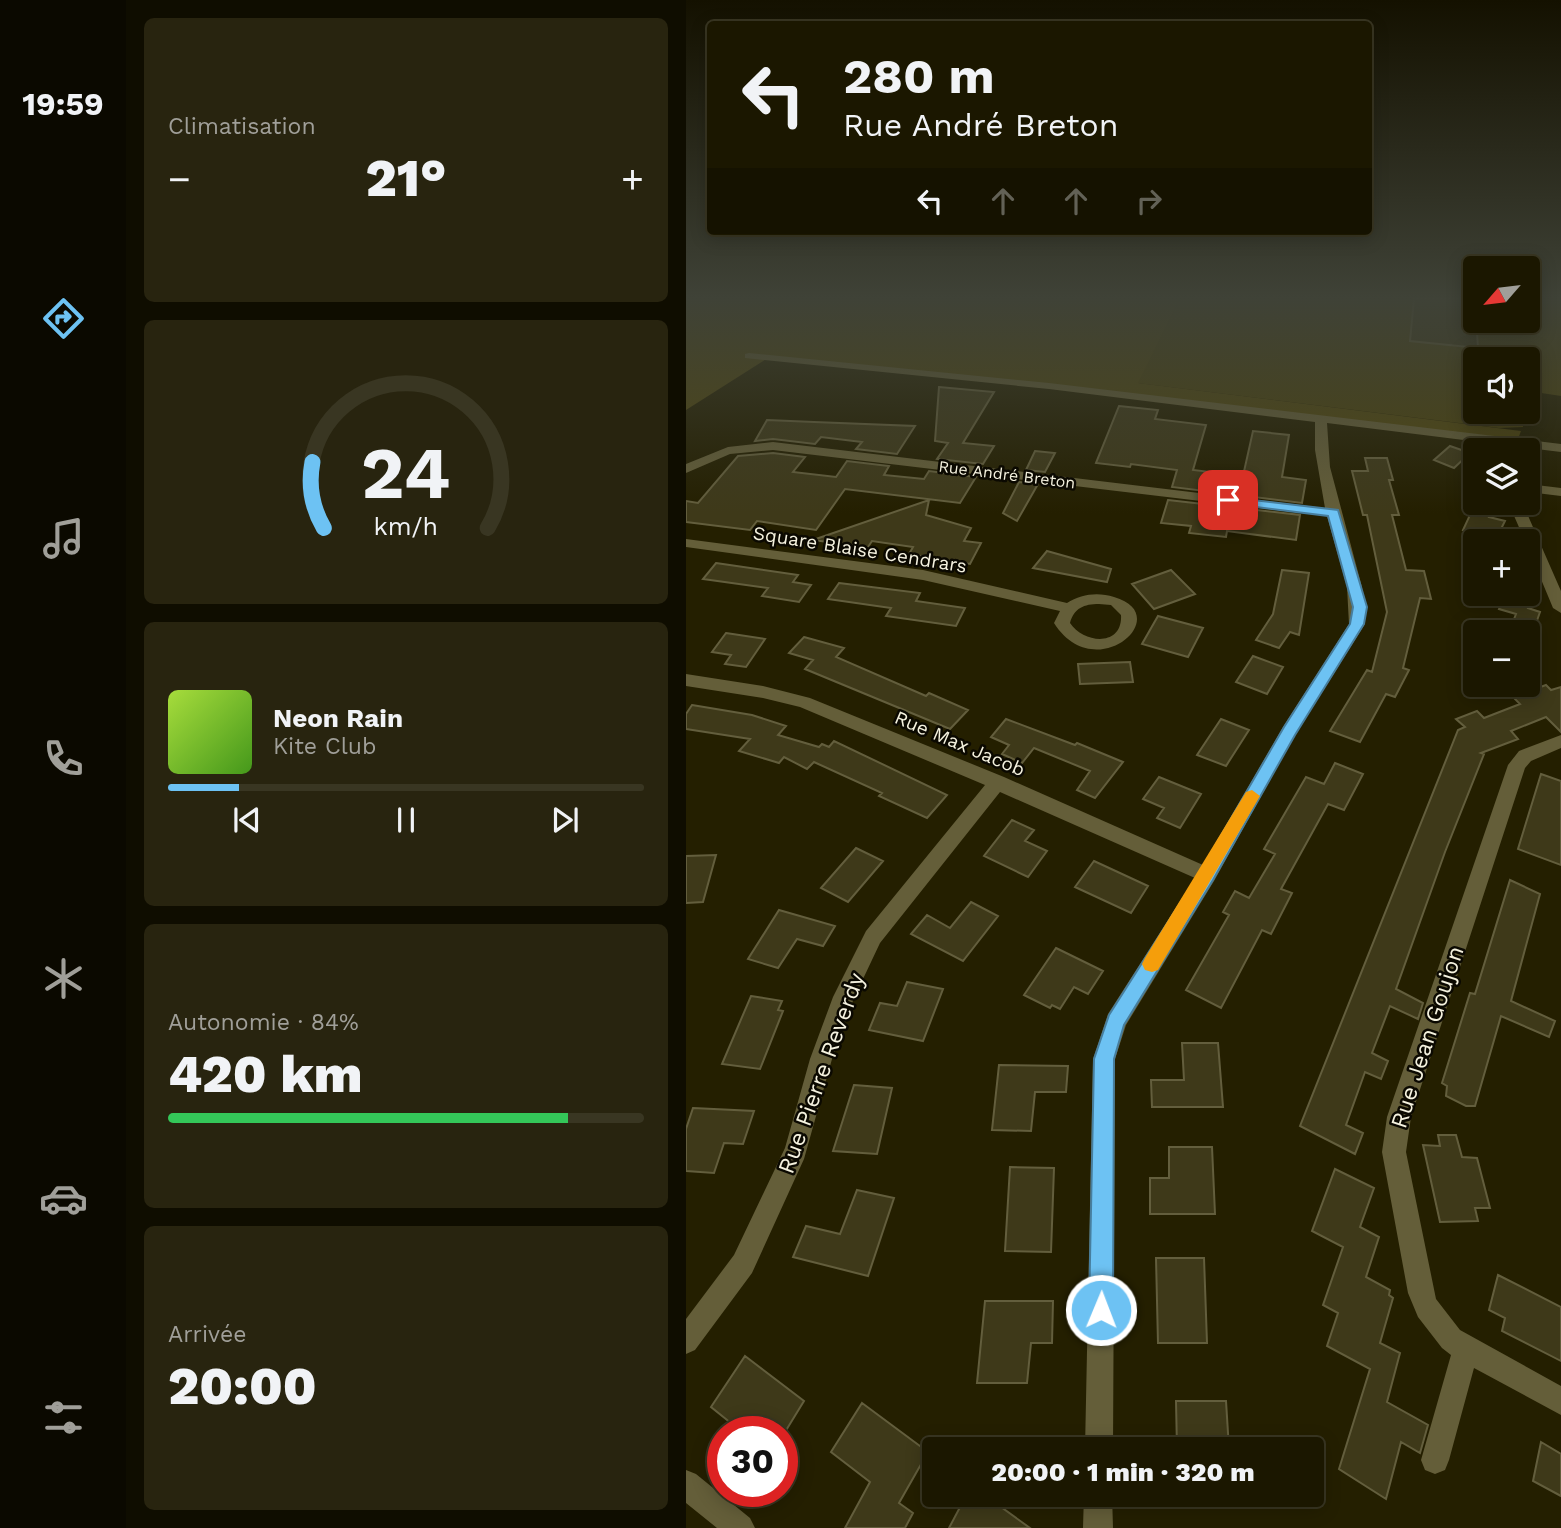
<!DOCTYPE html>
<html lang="fr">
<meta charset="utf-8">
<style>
:root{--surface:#1b1700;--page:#28240f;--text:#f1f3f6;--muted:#a09f99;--line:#393622;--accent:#6dc2f3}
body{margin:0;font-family:"Work Sans",sans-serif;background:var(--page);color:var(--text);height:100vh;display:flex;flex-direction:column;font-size:26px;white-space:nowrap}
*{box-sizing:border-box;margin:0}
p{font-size:23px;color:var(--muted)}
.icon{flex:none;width:38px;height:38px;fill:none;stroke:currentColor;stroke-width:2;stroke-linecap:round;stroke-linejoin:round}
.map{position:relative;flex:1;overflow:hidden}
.sheet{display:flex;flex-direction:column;gap:18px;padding:18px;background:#0f0d00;width:560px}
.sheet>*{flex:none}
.top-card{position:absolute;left:21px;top:21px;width:665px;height:214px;border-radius:7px;box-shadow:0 4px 18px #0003,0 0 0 2px var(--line);background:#1b1700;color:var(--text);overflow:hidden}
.needle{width:46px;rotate:242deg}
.buttons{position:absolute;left:777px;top:256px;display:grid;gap:14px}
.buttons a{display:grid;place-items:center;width:77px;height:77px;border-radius:7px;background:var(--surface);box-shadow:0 4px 18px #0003,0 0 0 2px var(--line);font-size:35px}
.speed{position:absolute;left:21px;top:1416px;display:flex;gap:14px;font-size:35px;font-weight:700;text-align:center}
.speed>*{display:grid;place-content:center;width:91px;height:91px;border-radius:50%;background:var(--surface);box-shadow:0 4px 18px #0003,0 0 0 2px var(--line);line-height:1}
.speed .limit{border:10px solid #d22;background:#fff;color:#111}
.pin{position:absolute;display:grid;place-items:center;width:60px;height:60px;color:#fff;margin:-30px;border-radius:14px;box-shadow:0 4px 10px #0006}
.me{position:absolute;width:77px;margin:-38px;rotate:1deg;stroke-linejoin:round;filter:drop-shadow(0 0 5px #0008)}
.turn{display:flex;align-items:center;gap:24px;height:147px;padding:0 21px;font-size:32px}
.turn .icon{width:91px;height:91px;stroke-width:2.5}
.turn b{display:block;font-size:49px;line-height:60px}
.lanes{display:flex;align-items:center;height:66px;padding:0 21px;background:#0003;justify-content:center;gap:35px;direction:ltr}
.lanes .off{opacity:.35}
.big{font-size:52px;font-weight:800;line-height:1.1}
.sheet .widget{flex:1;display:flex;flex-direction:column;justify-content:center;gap:10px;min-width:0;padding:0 24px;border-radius:10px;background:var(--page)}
.sheet .dial{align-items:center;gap:0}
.dial svg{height:182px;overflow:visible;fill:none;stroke:var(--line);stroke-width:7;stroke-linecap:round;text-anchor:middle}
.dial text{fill:var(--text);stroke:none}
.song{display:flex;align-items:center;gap:21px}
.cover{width:84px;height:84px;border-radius:10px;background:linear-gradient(135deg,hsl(80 70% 55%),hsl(100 70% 35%))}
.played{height:7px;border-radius:4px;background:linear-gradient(90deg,var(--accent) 15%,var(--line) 15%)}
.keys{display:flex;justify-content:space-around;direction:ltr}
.heat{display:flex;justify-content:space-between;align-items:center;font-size:38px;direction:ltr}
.charge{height:10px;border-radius:5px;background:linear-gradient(90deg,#34c759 84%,var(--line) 0)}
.trip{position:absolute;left:236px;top:1437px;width:402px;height:70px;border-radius:7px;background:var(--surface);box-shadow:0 4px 18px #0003,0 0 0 2px var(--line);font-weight:800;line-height:70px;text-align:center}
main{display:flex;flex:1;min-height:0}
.tab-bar{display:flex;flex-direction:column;width:126px;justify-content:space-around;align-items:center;background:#0b0900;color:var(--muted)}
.tab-bar .icon{width:49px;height:49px}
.tab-bar .current{color:var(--accent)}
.tab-bar b{font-size:32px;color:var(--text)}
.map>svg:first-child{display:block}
.green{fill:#4b430e}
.forest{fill:#50470f}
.building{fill:#3e3919;stroke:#635e3d;stroke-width:2}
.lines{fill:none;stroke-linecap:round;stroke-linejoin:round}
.minor{fill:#645e39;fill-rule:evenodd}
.route{fill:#6dc2f3;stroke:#477e9e;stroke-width:2}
.slow{fill:#f59e0b}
.labels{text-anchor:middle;stroke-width:5;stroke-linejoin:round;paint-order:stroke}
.far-street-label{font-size:16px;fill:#f5f2df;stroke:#0b0901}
.street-label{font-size:19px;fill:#f5f2df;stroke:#0b0901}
.near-street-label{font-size:23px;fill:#f5f2df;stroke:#0b0901}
</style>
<main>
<nav class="tab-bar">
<b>19:59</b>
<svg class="icon current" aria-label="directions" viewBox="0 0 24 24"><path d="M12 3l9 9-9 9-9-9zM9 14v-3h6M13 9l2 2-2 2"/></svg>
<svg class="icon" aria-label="music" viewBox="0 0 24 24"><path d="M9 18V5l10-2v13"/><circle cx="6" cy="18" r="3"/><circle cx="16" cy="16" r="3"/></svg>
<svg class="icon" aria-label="phone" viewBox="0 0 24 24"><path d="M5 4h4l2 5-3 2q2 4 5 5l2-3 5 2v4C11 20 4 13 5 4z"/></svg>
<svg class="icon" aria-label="climate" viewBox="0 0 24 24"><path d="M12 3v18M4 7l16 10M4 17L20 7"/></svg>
<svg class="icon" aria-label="car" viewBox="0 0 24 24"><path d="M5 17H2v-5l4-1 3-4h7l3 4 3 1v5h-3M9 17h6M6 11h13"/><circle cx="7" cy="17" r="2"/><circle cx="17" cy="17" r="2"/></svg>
<svg class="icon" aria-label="filters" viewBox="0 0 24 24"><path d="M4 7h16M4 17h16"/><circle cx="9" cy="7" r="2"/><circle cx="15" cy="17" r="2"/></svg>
</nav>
<section class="sheet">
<div class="widget"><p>Climatisation</p>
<div class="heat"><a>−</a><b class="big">21°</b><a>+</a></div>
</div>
<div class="widget dial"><svg viewBox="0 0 100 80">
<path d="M14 69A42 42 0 1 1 86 69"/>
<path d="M14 69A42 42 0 0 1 9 40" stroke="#6dc2f3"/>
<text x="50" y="56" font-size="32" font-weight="700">24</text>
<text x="50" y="72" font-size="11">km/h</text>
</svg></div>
<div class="widget">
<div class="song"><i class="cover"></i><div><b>Neon Rain</b><p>Kite Club</p></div></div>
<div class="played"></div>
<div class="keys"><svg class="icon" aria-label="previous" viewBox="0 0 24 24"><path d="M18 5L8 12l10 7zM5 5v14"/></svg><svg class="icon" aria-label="pause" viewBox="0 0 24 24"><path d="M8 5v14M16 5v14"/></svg><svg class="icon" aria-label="next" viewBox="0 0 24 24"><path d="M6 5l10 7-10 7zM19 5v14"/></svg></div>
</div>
<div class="widget"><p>Autonomie · 84%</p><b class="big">420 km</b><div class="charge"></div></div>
<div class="widget"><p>Arrivée</p><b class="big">20:00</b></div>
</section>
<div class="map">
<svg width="875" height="1528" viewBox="0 0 875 1528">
<rect width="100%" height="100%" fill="#241f00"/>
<path class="green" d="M494 299H789V320H842V299H875V396L842 391V359H789V411H837V427L813 428 451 383Z"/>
<path class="forest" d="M0 299H494L452 383 835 431 832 439 82 358 0 410Z"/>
<path class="building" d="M728 299H789L792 348 724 341Z
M253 387 308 392 277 443 308 446 297 464 251 459 262 443 249 441Z
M433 406 472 410 469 419 520 425 507 470 557 476 567 431 603 435 596 477 620 480 616 503 486 487 491 470 445 464 444 467 410 463Z
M81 420 128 422 229 426 211 454 170 449 176 442 135 437 129 444 87 439 69 441Z
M764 446 784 453 768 468 748 460Z
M349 451 369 453 359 472 340 470Z
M87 453 119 457 107 472 150 477 161 461 203 466 198 475 238 479 243 471 290 477 274 503 159 489 130 530 71 521 64 530 0 522V501L12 503 52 456Z
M679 458H701L707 480H703L713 515H706L720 570 738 571 745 599 734 598 717 668 723 670 709 697 700 694 674 742 644 731 681 670 686 672 701 612 681 515H677L666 471H682Z
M333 482 352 484 331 521 317 513Z
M243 500 240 515 285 528 278 541 295 543 284 564 223 554 227 547 186 541 178 553 172 546 127 540Z
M482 500 614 515 610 540 541 531 540 537 503 533 505 526 475 523Z
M790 502H810L803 517 819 521 810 539 777 530Z
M361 551 425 569 421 582 347 568Z
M30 563 112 575 107 582 125 585 113 602 76 596 82 588 17 579Z
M485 570 509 594 468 609 446 584Z
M596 570 623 573 613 635 604 632 593 648 570 640 587 614Z
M153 583 234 593 230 601 279 608 270 626 200 616 205 608 142 599Z
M820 593H847L842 608 854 612 847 632H823L830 614 813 609Z
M472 616 517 628 502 657 456 644Z
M40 633 79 639 60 667 39 664 45 655 26 652Z
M118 637 158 648 150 657 240 696 243 693 282 710 264 729 119 669 127 660 103 653Z
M567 656 597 667 581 694 550 682Z
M444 662 447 682 394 684 392 664Z
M860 685 865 690 875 687V732L860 717 825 731 832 739 795 753 798 754 759 852 710 989 737 1003 732 1019 704 1006 686 1053 702 1061 695 1079 679 1072 660 1125 677 1133 669 1154 614 1126 772 730 779 727 770 719 791 711 798 718 834 704 827 697Z
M6 705 66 715 100 726 92 735 133 747 136 744 143 747 148 741 261 795 241 818 193 796 196 793 128 762 121 769 98 757 93 763 53 751 64 739 0 729V714Z
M320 719 389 745 391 743 437 762 409 798 391 790 404 771 348 748 336 763 316 754 323 745 305 737Z
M535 719 563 730 540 766 511 755Z
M649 763 677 774 658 810 642 804 595 889 606 893 585 934 576 930 535 1008 500 990 543 915 537 912 549 891 563 898 589 854 578 849 620 777 638 784Z
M855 774 875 781V865L832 849Z
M473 777 515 794 494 828 471 818 478 808 457 799Z
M326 820 348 830 339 841 361 851 342 877 298 856Z
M170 848 197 861 162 902 135 888Z
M30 855 17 902 0 903V856Z
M408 861 462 886 445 913 389 887Z
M824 880 854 894 825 1001 869 1021 863 1037 815 1016 789 1106H780L760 1096 761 1086 756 1083 784 993 789 994Z
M285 902 312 916 277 961 225 934 241 915 264 928Z
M93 910 149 926 137 946 111 939 92 968 62 959Z
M370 948 417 971 402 994 388 987 374 1009 366 1005 364 1008 338 995Z
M221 982 257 989 237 1041 183 1030 194 1003 211 1006Z
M65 996 96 1001 92 1010 97 1011 74 1069 36 1064Z
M496 1043H532L537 1107H466L465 1080H498Z
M313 1065 382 1066 380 1092H349L345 1131 306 1130Z
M168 1085 206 1088 191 1154 147 1151Z
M7 1108 68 1111 57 1144 38 1143 28 1173 0 1171V1129Z
M752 1135H770L776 1157 791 1158 804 1208H789L792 1221 754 1222 737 1145 754 1146Z
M483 1147H526L529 1214H464V1178H483Z
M324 1167 368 1168 365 1252 319 1251Z
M649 1169 688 1188 674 1227 693 1237 680 1277 704 1290 703 1295 707 1298 694 1343 714 1353 701 1402 742 1425 734 1453 715 1442 700 1499 653 1469 684 1369 641 1346 652 1313 637 1305 657 1247 626 1231Z
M171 1190 208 1198 182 1276 107 1257 120 1226 154 1234Z
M470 1258H518L521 1343H472Z
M812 1275 875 1307V1361L816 1331 819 1318 803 1310Z
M299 1301H367L366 1343H345L341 1383H291Z
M59 1356 118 1401 99 1432H56L25 1407Z
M490 1401H540L543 1449H491Z
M176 1403 242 1452 213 1503 227 1513 219 1528H159L184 1482 145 1452Z
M855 1442 875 1454V1496L847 1481Z
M281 1494H297L344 1528H263Z"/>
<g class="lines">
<path class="minor" d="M63 353 363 383 875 444V452L641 423 644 467 676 587 679 624 609 735 528 881 440 1025 429 1059 427 1449H399L407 1059 422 1014 509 878 314 792 194 943 168 998 146 1059 118 1159 66 1273 9 1350 0 1354V1319L48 1255 99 1148 124 1059 147 997 180 931 299 785 114 707 77 698 0 686V674L77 686 124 698 318 777 517 865 597 727 663 624 661 587 641 516 87 450 44 454 0 473V464L42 447 87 442 639 508 629 450V422L363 389 59 358V354Z
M842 484 875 488V496L842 492Z
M822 502H836L875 591V613L867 608 842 548V541H839Z
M0 539 237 570 381 603C395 594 412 592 428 597 491 615 409 688 368 623L374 611 237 580 0 547ZM413 604 425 605 435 615C437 647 398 644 384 623 388 608 398 604 413 604Z
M875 735V748L845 761 839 768 725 1117 720 1152 750 1299 774 1330 875 1386V1415L788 1368 763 1460 759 1470 749 1474 739 1470 735 1460 765 1355 756 1348 732 1317 722 1293 696 1152 701 1117 822 765 833 751Z
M0 1470 10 1474 64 1518 69 1528H31L0 1503Z
M398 1494H426L427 1528H397Z"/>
</g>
<linearGradient id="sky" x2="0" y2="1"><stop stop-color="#141100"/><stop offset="0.58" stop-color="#3f4237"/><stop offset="1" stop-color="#3f4237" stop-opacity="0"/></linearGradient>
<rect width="875" height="513" fill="url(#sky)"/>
<path class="route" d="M542 497 652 510 681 607 678 624 609 735 527 880 438 1025 428 1059 427 1310 423 1318 415 1322 406 1318 403 1310 408 1059 423 1015 515 870 598 727 664 624 667 607 642 516 538 503 536 500Z"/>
<path class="slow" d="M566 790 574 796 472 970 466 972 459 970 456 964 459 958 560 792Z"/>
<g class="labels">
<g class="far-street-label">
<text transform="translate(321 474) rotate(7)" y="6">Rue André Breton</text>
</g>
<g class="street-label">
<text transform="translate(174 549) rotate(9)" y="7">Square Blaise Cendrars</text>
<text transform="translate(274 743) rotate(23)" y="7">Rue Max Jacob</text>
</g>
<g class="near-street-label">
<text transform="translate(741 1037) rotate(-72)" y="8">Rue Jean Goujon</text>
<text transform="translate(135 1073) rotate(-70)" y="8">Rue Pierre Reverdy</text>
</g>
</g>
</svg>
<div class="buttons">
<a><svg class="needle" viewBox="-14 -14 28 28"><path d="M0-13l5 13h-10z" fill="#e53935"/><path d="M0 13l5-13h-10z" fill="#a09f99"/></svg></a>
<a><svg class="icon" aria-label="sound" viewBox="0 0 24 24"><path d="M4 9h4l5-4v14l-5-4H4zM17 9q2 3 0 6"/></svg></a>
<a><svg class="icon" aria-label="layers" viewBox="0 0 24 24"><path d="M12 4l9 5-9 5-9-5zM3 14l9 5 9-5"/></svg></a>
<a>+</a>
<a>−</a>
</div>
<div class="speed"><div class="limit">30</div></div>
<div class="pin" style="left:542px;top:500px;background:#d93025"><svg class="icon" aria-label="arrive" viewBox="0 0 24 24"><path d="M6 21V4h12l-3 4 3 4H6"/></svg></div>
<svg class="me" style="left:415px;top:1310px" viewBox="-20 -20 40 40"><circle r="17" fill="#6dc2f3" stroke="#fff" stroke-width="3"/><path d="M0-11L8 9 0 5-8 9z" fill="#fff"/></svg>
<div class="trip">20:00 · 1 min · 320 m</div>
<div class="top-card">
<div class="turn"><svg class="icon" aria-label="left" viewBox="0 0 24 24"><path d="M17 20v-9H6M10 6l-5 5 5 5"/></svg><div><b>280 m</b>Rue André Breton</div></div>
<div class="lanes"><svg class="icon" aria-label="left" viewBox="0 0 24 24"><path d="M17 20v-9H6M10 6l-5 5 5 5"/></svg><svg class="icon off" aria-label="ahead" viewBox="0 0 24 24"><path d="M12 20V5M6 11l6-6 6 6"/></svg><svg class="icon off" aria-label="ahead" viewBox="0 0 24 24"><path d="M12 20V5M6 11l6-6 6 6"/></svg><svg class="icon off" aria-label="right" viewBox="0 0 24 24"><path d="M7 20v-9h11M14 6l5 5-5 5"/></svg></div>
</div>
</div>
</main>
